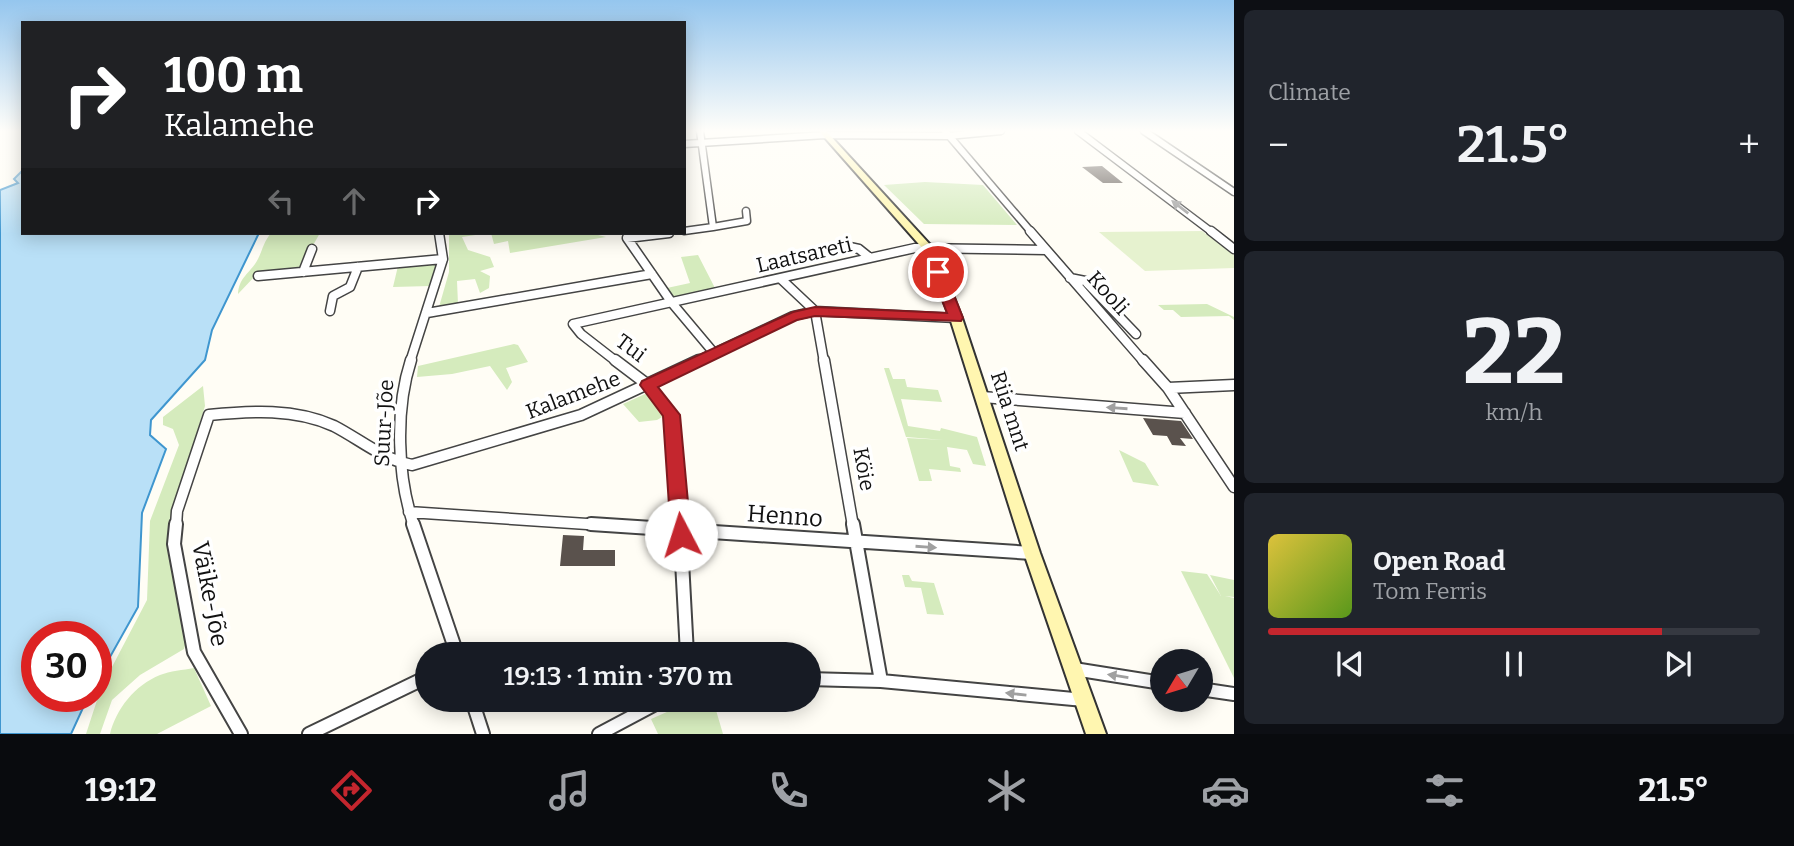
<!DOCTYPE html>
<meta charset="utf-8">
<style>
:root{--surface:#171b24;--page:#20242c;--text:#f1f3f6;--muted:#9ea1a6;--line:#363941;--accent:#c4262e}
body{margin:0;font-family:Bitter,serif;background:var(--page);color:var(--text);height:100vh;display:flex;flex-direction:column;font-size:26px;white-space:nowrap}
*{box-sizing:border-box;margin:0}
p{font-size:23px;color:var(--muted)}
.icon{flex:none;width:38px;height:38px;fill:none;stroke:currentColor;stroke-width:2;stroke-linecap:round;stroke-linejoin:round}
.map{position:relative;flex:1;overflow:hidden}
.panel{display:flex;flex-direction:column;gap:10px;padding:10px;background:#0d0f14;width:560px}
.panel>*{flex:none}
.hud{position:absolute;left:21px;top:21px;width:665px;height:214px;border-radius:0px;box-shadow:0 4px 18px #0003;background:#202124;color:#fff;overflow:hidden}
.needle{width:46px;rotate:232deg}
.controls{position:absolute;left:1150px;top:649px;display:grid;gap:14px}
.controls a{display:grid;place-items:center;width:63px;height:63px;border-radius:50%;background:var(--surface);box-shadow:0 4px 18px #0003;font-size:35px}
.speed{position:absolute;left:21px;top:621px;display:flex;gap:14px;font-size:35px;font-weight:700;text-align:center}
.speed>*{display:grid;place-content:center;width:91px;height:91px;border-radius:50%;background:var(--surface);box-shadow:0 4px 18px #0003;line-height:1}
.speed .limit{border:10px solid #d22;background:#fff;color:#111}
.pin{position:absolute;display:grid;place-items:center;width:60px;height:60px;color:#fff;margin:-30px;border:4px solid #fff;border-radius:50%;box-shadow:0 2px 7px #0007}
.me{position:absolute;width:77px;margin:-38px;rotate:355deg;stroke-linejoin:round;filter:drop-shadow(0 0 5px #0008)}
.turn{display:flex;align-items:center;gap:24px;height:147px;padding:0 28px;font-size:32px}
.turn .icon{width:91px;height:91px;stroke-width:2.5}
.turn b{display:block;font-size:49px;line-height:60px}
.lanes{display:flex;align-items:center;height:66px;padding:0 28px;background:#0003;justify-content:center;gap:35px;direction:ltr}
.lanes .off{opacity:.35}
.big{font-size:52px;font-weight:600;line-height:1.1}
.panel .tile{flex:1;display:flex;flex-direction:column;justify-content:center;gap:10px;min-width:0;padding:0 24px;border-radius:10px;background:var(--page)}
.panel .dial{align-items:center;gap:0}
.dial b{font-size:91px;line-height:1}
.song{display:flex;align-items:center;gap:21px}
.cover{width:84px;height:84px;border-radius:10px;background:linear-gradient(135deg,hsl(50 70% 55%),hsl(90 70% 35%))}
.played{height:7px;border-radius:4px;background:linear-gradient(90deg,var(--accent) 80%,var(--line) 80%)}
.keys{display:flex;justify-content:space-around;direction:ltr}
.heat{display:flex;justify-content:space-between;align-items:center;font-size:38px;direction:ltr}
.trip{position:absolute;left:415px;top:642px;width:406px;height:70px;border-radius:35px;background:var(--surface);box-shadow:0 4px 18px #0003;font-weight:600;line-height:70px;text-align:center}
.tab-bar{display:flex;height:112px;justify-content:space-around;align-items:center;background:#090b0e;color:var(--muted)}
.tab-bar .icon{width:49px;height:49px}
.tab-bar .current{color:var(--accent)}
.tab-bar b{font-size:32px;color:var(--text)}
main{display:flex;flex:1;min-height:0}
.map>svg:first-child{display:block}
.green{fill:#d5ebbd}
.pitch{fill:#e6f2cf}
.water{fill:#b9e0f7;stroke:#3f96cf;stroke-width:2}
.building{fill:#5a524d}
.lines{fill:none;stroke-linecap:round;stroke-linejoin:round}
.minor-far3-casing{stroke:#444;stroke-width:9}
.minor-far2-casing{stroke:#444;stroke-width:11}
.minor-far1-casing{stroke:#444;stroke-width:13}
.minor-casing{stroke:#444;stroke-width:16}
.secondary-casing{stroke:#333;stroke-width:4}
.minor-far3{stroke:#fff;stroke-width:6}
.minor-far2{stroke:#fff;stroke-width:8}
.minor-far1{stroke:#fff;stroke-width:10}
.minor{stroke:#fff;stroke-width:12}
.secondary{fill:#fff6b0;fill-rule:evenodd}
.oneway{fill:#a0a0a0}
.route{fill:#c4262e;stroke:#7f191e;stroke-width:2}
.labels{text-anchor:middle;stroke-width:7;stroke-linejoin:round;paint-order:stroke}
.street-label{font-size:21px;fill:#111;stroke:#fff}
.near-street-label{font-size:24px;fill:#111;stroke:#fff}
</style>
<main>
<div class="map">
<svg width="1234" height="734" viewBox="0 0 1234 734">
<rect width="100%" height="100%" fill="#fffdf5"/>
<path class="green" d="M925 182 983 185 1017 225 924 224 884 185Z
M271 233H320L299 270 257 274 238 294C239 279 247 275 255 264 262 254 262 244 271 233Z
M449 233H489L462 237 468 250 490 257 494 267 480 271 490 276 489 288 480 293 475 279 457 281 458 304 439 307 449 272Z
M491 233H590L606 237 510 253 508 241 494 244Z
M698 255 716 290 677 298 672 297 667 288 690 283 681 257Z
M433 263 437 264 430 286 393 287 398 266Z
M1207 304 1234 317V320L1229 316 1181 317 1173 310H1164L1158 305Z
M514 344 518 345 528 362 506 368 512 382 507 390 490 366 452 374 417 377 418 366Z
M884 368H889L893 379H905L907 387 938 390 942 402 901 399 908 426 940 431 941 428 977 437 986 466 973 464 967 450 947 447 950 466 960 468 961 472 929 469 932 481H919L907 438 944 440 906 437Z
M203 386 205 406 168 526 187 637 184 649 140 675 112 700 100 734H86L101 688 147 600 150 521 179 445 173 429 163 425V417Z
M645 394H648L664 416 657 420 639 422 623 404Z
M1119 450 1145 463 1159 486 1133 482Z
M1181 571 1207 574 1221 596 1210 575 1234 580V597L1225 596 1234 598V678Z
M902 575H909L912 581 934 583 944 615 927 614 921 588 905 587Z
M194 668 211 706 157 734H110C116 709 135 685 160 675 170 671 183 670 194 668Z
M694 700H713L723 734H658L651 719Z"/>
<path class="pitch" d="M1202 231 1234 255V268L1145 271 1099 232Z"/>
<path class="water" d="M23 170V233H259L212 330 205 360 151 420 150 435 166 449 142 513 138 607 96 682V637H37V696L88 697 71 734H0V190L18 183 14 179Z"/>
<path class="building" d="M1102 166 1123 183H1103L1082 167Z
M1143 418 1181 421 1193 439 1180 438 1186 446 1172 445 1167 436 1153 435Z
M563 535 584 536 583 550H615V566H560Z"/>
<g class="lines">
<g class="minor-far3-casing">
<path id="minor-far3" d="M945 131 1032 233
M1078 131 1213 233
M1144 131 1234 192
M684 144 825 135 948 136 1001 131
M713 227 747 221 746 211
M684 231 713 227 700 131"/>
</g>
<g class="minor-far2-casing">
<path id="minor-far2" d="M1030 231 1144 362
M1211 231 1234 249
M669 233 627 238 672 303 714 353
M845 246 859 249 869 257
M303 272 312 249
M258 276 443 259
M1070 278 1085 281 1136 334
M781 279 815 311 824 362
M330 311 333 296 350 287 358 267
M427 313 652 274
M410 362 443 259 439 233
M617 362 581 334 573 324 915 248 1046 250
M695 362 793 316 815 311 956 318"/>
</g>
<g class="minor-far1-casing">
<path id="minor-far1" d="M411 360C395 409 397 477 414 526
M615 360 648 385 671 415 681 526
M824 360 853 526
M1143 360 1168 388 1234 487
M1168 388 1234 385
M982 397 1185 413
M409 512 617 526
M176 526 177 511 209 415C250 411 295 408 334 426 361 440 382 459 412 465L581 415 699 360"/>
</g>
<g class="minor-casing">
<path id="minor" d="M176 524 174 544 194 652 241 734
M413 524 457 654
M591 524 1032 553
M680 524 687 654
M853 524 881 681
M1074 669 1162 683
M808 679 881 681 1084 700
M1200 689 1234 694
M472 700 483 734
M309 734 427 677
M599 734 663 700"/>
</g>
<g class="secondary-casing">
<path id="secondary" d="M819 131H826L934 249 962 318 1040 553 1106 734H1086L1024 553 950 318 924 250Z"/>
</g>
<use href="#minor-far3" class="minor-far3"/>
<use href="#minor-far2" class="minor-far2"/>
<use href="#minor-far1" class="minor-far1"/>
<use href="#minor" class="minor"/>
<use href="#secondary" class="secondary"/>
</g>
<defs><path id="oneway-solid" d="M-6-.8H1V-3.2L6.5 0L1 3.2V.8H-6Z" transform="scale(1.75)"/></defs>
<g class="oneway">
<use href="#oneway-solid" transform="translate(1180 207) rotate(-142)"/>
<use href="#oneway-solid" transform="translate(1117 408) rotate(-176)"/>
<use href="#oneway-solid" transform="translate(926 547) rotate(4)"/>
<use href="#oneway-solid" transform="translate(1118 676) rotate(-171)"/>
<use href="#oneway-solid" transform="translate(1016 694) rotate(-174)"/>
</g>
<linearGradient id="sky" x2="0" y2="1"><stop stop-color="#95c6ee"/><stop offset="0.56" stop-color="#fffefa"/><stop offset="1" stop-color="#fffefa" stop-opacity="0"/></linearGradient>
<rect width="1234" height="234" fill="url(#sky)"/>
<path class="route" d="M938 268 945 272 963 318 961 321 815 316 797 320 658 387 680 415 691 535 688 541 681 544 674 541 671 535 663 416 640 385 642 381 793 312 815 307 947 313 931 272Z"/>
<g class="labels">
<g class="street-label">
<text transform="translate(804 255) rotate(-13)" y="7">Laatsareti</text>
<text transform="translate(1108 293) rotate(48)" y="7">Kooli</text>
<text transform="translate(631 348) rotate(37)" y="7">Tui</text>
<text transform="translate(573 395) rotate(-21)" y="7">Kalamehe</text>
<text transform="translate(1010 411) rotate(72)" y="7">Riia mnt</text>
<text transform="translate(384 423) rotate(-87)" y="7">Suur-Jõe</text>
<text transform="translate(864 469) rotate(80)" y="7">Köie</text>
</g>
<g class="near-street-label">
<text transform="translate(785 516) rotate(4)" y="8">Henno</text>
<text transform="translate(210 594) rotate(79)" y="8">Väike-Jõe</text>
</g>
</g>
</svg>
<div class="controls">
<a><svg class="needle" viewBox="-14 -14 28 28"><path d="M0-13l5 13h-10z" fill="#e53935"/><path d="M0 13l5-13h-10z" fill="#9ea1a6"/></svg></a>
</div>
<div class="speed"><div class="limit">30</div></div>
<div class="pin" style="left:938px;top:272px;background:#d93025"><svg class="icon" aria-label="arrive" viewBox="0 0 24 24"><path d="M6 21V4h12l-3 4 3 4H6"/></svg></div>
<svg class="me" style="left:681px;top:535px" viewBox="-20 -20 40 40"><circle r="19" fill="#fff"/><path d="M0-13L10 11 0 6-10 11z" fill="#c4262e"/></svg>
<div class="trip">19:13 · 1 min · 370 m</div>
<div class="hud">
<div class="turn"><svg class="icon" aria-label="right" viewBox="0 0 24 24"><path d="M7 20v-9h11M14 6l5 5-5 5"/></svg><div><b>100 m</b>Kalamehe</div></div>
<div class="lanes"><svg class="icon off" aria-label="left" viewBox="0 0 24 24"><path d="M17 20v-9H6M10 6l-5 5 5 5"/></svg><svg class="icon off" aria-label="ahead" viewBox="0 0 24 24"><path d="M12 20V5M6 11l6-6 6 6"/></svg><svg class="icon" aria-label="right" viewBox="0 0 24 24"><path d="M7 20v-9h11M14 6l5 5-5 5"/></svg></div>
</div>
</div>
<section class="panel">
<div class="tile"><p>Climate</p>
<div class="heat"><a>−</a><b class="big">21.5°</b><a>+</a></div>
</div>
<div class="tile dial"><b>22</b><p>km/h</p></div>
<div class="tile">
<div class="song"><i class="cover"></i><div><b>Open Road</b><p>Tom Ferris</p></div></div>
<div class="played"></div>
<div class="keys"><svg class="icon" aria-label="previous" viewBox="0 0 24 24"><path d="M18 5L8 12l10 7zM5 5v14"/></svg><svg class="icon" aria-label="pause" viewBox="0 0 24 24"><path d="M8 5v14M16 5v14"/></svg><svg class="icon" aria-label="next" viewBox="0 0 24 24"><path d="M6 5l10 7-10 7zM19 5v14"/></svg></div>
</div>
</section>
</main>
<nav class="tab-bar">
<b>19:12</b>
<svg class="icon current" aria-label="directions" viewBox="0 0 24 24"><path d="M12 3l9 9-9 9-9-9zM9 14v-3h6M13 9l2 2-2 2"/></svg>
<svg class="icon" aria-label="music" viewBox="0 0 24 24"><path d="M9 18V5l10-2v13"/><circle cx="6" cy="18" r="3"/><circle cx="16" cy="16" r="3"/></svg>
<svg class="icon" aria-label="phone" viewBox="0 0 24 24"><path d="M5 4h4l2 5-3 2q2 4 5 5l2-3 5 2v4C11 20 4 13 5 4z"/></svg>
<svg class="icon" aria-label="climate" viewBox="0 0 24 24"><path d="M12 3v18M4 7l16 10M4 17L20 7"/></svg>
<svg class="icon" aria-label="car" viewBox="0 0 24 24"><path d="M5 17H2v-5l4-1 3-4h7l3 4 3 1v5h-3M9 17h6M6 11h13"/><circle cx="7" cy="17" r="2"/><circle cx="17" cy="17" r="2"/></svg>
<svg class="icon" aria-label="filters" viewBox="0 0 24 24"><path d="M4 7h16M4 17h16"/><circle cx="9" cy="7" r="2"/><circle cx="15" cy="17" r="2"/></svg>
<b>21.5°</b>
</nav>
